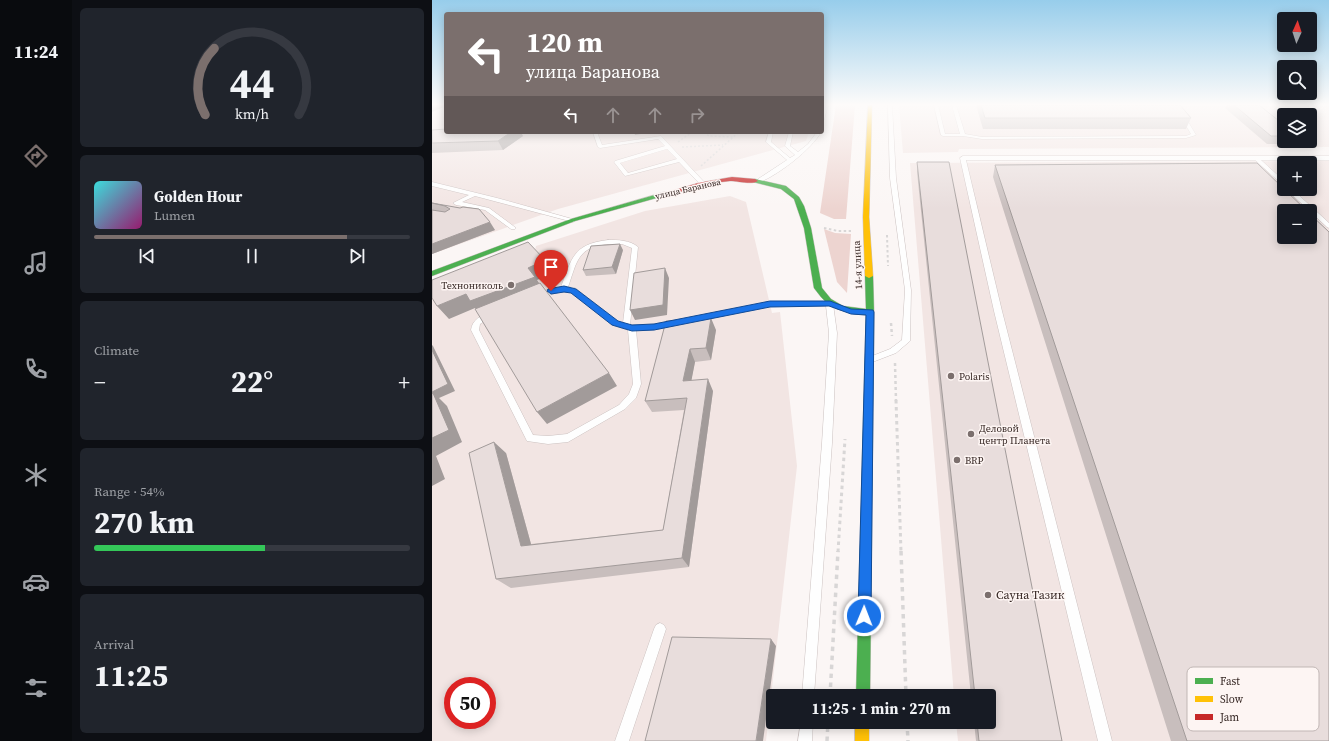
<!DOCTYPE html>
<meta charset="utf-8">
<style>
:root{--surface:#171b24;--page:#20242c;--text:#f1f3f6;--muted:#9ea1a6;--line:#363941;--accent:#7b6f6d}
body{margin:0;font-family:"Source Serif 4",serif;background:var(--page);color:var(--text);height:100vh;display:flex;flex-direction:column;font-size:15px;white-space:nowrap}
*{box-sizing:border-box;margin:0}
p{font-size:13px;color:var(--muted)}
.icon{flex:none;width:22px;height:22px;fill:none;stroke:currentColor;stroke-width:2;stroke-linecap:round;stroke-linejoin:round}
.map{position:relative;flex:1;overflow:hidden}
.details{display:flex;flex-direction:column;gap:8px;padding:8px;background:#0d0f14;width:360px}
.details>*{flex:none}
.guide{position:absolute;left:12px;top:12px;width:380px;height:122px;border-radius:4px;box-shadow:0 2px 10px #0003;background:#7b6f6d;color:#fff;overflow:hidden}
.needle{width:26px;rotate:3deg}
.buttons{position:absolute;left:845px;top:12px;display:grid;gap:8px}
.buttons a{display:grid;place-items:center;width:40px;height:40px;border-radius:4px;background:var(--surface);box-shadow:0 2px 10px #0003;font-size:20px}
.speed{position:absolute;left:12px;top:677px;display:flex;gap:8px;font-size:20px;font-weight:700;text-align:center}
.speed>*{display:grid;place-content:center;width:52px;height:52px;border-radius:50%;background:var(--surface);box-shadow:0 2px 10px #0003;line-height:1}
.speed .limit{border:6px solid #d22;background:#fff;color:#111}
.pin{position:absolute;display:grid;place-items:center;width:34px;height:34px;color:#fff;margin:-41px -17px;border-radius:50% 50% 50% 0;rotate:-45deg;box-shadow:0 0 4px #0007}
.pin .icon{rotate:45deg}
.me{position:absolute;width:44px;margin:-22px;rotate:1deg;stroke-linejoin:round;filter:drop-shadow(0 0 3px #0008)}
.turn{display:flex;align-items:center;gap:14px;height:84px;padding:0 16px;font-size:18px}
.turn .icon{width:52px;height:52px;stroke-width:2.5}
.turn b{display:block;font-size:28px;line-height:34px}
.lanes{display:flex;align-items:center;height:38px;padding:0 16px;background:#0003;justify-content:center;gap:20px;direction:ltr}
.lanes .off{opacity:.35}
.big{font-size:30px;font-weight:700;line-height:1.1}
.details .tile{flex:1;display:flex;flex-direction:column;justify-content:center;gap:6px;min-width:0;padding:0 14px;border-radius:6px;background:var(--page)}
.details .dial{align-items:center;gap:0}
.dial svg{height:104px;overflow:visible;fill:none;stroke:var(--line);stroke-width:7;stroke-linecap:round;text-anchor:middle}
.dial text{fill:var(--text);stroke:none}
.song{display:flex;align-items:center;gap:12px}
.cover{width:48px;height:48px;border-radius:6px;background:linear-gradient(135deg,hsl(180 70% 55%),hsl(320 70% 35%))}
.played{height:4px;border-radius:2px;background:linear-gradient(90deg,var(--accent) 80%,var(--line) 80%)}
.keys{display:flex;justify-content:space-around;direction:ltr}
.heat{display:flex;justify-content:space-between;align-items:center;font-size:22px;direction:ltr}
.charge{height:6px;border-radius:3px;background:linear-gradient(90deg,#34c759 54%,var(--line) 0)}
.trip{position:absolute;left:334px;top:689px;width:230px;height:40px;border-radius:4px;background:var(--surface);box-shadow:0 2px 10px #0003;font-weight:700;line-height:40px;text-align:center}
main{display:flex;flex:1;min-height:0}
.tabs{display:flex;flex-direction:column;width:72px;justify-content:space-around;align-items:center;background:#090b0e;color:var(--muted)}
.tabs .icon{width:28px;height:28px}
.tabs .on{color:var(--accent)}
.tabs b{font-size:18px;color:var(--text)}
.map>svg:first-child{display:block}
.built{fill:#f2e5e3;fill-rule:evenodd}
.green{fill:#edd4d0}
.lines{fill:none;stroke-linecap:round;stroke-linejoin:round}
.lane-casing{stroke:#ccc2c1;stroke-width:1}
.fast-casing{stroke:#ccc2c1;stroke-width:1}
.slow-casing{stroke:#ccc2c1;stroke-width:1}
.jam-casing{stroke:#ccc2c1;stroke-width:1}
.path-far4{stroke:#d8d6d6;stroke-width:1.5;stroke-dasharray:2 2;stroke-linecap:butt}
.path-far3{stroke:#d8d6d6;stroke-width:2;stroke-dasharray:2.5 2.5;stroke-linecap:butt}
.path-far2{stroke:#d8d6d6;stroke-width:2.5;stroke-dasharray:3 3;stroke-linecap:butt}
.path-far1{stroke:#d8d6d6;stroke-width:3;stroke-dasharray:3.5 3.5;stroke-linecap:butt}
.path{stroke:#d8d6d6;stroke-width:3.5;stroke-dasharray:4.5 4.5;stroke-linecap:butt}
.lane{fill:#fefefe;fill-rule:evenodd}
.fast{fill:#4caf50;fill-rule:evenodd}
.slow{fill:#ffc107;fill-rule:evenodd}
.jam{fill:#c62828;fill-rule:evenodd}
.wall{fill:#c8bebd}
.shaded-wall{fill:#a29b9a}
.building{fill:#e8dddc;stroke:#a29b9a}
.route{fill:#1a73e8;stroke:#114b97}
.poi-dot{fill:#7b6f6d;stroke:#fdf5f3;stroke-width:1.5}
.labels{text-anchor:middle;stroke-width:3;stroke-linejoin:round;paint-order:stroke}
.far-street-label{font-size:9px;fill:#362724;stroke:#fdf5f3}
.street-label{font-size:10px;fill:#362724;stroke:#fdf5f3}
.poi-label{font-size:10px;fill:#362724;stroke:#fdf5f3;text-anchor:start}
.near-poi-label{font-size:12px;fill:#362724;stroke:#fdf5f3;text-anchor:start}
.key{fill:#fdf5f3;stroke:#c1b7b5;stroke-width:1}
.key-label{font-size:11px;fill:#362724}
</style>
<main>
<nav class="tabs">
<b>11:24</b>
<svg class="icon on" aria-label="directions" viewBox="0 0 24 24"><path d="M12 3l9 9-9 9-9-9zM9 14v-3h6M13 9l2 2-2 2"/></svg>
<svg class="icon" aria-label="music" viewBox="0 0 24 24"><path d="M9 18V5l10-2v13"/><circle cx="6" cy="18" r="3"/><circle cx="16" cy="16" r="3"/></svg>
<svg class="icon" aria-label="phone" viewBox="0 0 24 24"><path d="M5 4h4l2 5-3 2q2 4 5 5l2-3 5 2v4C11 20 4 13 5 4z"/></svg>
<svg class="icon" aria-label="climate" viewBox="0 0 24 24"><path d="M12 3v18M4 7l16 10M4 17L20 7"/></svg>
<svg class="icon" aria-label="car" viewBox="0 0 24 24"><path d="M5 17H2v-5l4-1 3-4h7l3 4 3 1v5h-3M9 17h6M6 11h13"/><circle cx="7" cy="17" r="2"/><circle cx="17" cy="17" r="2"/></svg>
<svg class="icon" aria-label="filters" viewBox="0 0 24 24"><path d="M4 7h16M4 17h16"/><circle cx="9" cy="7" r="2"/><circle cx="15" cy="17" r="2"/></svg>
</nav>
<section class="details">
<div class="tile dial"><svg viewBox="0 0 100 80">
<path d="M14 69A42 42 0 1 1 86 69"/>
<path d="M14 69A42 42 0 0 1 21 18" stroke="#7b6f6d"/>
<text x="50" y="56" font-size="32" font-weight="700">44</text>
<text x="50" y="72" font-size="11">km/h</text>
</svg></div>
<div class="tile">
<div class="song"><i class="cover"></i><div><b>Golden Hour</b><p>Lumen</p></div></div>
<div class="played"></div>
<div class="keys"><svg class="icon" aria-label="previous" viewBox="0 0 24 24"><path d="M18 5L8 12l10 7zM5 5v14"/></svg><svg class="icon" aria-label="pause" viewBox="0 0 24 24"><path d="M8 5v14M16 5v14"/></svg><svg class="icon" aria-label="next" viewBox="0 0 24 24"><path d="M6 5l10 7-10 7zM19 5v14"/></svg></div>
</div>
<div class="tile"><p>Climate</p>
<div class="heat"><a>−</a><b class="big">22°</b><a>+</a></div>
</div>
<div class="tile"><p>Range · 54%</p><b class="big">270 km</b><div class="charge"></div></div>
<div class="tile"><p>Arrival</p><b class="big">11:25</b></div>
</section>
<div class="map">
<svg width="897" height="741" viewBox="0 0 897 741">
<rect width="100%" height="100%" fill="#fbf6f5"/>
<path class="built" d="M0 105H14V132H377L374 141 126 209 0 254Z
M467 105H897V147L527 149 526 152 471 153ZM852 115H878V141H852Z
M897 161V741H526L524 722H557V696H522L478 163ZM852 163H878V189H852ZM852 211H878V237H852Z
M298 196 314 202 340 313 348 312 365 466 334 741H0V290L103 250 104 246 213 211ZM21 686H55V720H21Z"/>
<path class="green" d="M404 105H423L414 219H402L388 213Z
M392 229 403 233 419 234 415 293 405 282Z"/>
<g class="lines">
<g class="lane-casing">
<path id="lane" d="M392 105H396L392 120 390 121V112Z
M456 105H460L464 178 479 290 478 341 464 353 438 363 434 360 435 358 458 349 470 340 473 290 458 178Z
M502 105H506L513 134H528L520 105H524L533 134 550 137 754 136 759 134 742 105H746L764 135 754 138 550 139 531 136H511L509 135Z
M161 132H165L170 145 229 136 273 183 268 184 247 162 193 176 182 162 183 161 233 146 226 139 168 148 166 147ZM235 149 245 159 196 173 188 163Z
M337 132H341L339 142 358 158 363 155 353 146 357 132H361L358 146 366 152 376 144 385 132H389C380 149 346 175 328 182L326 181V179L355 160 334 142Z
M531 156H897V160H829L852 181V186L823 160H534L570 311 680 741H666L562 311 528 158Z
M0 182 65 198 144 220 141 222 43 196 30 202 57 208 84 228 83 229H79L53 210 24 205 21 203 37 195 0 186Z
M854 189H860L897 223V228L895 227Z
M176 240C186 240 198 240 206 247L198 325H200L222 324 338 302H397L401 304 405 333 400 443 382 696H370L390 443 397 333 394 306H338L222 330H204L209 384 204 398 193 409 136 442 116 444 95 441 39 330C40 320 49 315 58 313L62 315 48 324 47 330 101 435 116 436 135 434 187 405 197 394 201 384 196 330 180 325 139 292C127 291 118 295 106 298L103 296 104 294 117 289 129 287C140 258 141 244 176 240ZM176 244H190L200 248 191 323 186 321 143 288 136 287C145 262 145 247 176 244Z
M228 623 232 625 234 629 197 741H183L222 629 224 625Z
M369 722H381L380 741H366Z"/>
</g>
<g class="fast-casing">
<path id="fast" d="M323 179 354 186 367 197 372 206 379 228 390 288 399 299 411 306 434 309 433 276 437 274 441 276 442 312 438 696H424L434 315 422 314 405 309 394 302 389 297 382 288 372 228 362 199 349 189 321 182V180Z
M233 192 236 194 235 195 143 221 0 276V271L139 219Z"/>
</g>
<g class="slow-casing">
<path id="slow" d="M436 105H440L437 217 441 276 437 278 433 276 431 217Z
M423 722H437V741H423Z"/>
</g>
<g class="jam-casing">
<path id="jam" d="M300 177 323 179 326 181C320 185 306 181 298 181 275 183 255 190 233 196L230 194 266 183Z"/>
</g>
<path class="path-far4" d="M272 132 277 136 301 137
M246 142 260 132
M250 147 291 145
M269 166 307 132"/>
<path class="path-far3" d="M392 228 406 231H419
M455 235 456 266"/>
<path class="path-far2" d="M459 323 460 336
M463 363 464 401"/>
<path class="path-far1" d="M464 400 469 552
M406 552 413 439"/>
<path class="path" d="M469 551 474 696
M398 696 406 551
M475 722 476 741
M395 741 396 722"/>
<use href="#lane" class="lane"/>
<use href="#fast" class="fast"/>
<use href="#slow" class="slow"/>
<use href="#jam" class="jam"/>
</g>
<path class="wall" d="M544 105H748L759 118 754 129H551Z
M795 105H827L852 125V141H863L861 144H835L793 108Z
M0 130 91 136 71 150 0 153Z
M485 162 630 741H544L542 722H557V696H539L485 172Z
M563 165 897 741H739L561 177Z
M0 203 28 208 63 230 0 254Z
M191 250 184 274 154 276 151 270Z
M234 321 284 330 279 360 263 362 259 381 281 391 257 567 79 588 64 579 74 453 99 544 231 530 252 410 220 412 213 401Z"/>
<path class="shaded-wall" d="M0 105H14V106L0 112Z
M79 132H89L91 136 71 150 66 141Z
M202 132H221L203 135Z
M58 222 63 230 0 254V244Z
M188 244 191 250 184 274 180 267Z
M113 260 121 273 105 280 112 290 49 314 43 308 17 319 5 306Z
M233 268 237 278 235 315 203 320 198 310Z
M279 318 284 330 279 360 274 348Z
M0 345 1 346 23 391 7 398 15 406 30 442 4 456 13 479 0 486Z
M258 349 263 362 257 393 251 381Z
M177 373 185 386 115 424 105 412Z
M276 379 281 391 257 567 250 558Z
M62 442 74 453 102 555 89 546Z
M339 639 344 646 331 741H324Z"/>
<path class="building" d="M549 105H748L759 118H553Z
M802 105H827L852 125V136H839Z
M14 129V132H79L66 141 0 143V130Z
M485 162H517L630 741H547L545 722H557V696H543Z
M825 163 875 211H852V237H878V214L897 232V741H755L563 165Z
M0 203 28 208 31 207 47 209 58 222 0 244V210L13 212 18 209 13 206Z
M96 242 113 260 96 268 103 277 38 301 34 294 5 306 0 298V280Z
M188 244 180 267 151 270 159 246Z
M233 268 231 305 198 310 202 273Z
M108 283 177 373 105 412 43 309Z
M279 318 274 348 258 349 251 381 276 379 250 558 64 579 37 453 62 442 89 546 231 530 255 398 213 401 234 321Z
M0 350 16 384 0 392Z
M1 393 17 430 0 438V394Z
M240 637 339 639 324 741H213Z"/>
<linearGradient id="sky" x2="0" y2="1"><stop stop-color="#97cdeb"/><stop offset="0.5" stop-color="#fdfbfa"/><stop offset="1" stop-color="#fdfbfa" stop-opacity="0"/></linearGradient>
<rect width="897" height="209" fill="url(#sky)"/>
<path class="route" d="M132 286 144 289 186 321 200 325 222 324 338 301H398L419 309 441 310 442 312 439 616 437 621 432 623 428 621 426 616 434 315 419 314 397 306 338 307 222 330 200 331 180 325 139 293 132 292 119 294 115 291 116 289Z"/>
<g class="poi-dot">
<circle cx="79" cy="285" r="4"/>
<circle cx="519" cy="376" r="4"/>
<circle cx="539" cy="434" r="4"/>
<circle cx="525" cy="460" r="4"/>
<circle cx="556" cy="595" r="4"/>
</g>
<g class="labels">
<g class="far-street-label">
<text transform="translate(256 189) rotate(-13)" y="3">улица Баранова</text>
</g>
<g class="street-label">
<text transform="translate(425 265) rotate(-93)" y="4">14-я улица</text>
</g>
<g class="poi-label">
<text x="71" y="289" text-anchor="end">Технониколь</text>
<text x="527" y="380">Polaris</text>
<text x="547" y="432">Деловой<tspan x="547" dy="12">центр Планета</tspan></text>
<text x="533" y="464">BRP</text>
</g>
<g class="near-poi-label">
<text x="564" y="599">Сауна Тазик</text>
</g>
</g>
<rect x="755" y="667" width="132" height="64" rx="6" class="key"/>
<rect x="763" y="678" width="18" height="6" fill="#4caf50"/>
<rect x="763" y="696" width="18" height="6" fill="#ffc107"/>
<rect x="763" y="714" width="18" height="6" fill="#c62828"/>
<g class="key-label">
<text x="788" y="685">Fast</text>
<text x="788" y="703">Slow</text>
<text x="788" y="721">Jam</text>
</g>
</svg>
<div class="buttons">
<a><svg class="needle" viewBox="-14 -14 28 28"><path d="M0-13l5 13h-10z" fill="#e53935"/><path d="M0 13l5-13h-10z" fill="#9ea1a6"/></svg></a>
<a><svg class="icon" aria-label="search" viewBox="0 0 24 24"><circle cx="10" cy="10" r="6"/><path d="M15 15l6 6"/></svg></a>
<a><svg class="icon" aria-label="layers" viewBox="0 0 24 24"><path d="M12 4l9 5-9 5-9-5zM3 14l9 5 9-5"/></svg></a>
<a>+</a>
<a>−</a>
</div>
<div class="speed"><div class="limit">50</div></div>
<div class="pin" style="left:119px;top:291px;background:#d93025"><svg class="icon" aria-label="arrive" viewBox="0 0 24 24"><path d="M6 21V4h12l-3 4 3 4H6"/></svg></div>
<svg class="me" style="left:432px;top:616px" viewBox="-20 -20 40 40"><circle r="17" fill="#1a73e8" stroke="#fff" stroke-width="3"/><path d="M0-11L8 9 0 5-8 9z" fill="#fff"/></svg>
<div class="trip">11:25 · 1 min · 270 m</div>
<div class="guide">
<div class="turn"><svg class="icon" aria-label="left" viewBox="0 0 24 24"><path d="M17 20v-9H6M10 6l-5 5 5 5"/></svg><div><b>120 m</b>улица Баранова</div></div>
<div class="lanes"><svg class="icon" aria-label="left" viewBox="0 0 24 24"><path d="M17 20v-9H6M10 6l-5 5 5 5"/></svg><svg class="icon off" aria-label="ahead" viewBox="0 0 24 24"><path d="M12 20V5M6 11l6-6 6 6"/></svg><svg class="icon off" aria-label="ahead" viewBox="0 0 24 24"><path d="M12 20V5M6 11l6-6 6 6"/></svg><svg class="icon off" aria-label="right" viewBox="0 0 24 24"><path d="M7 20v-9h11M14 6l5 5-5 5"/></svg></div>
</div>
</div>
</main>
